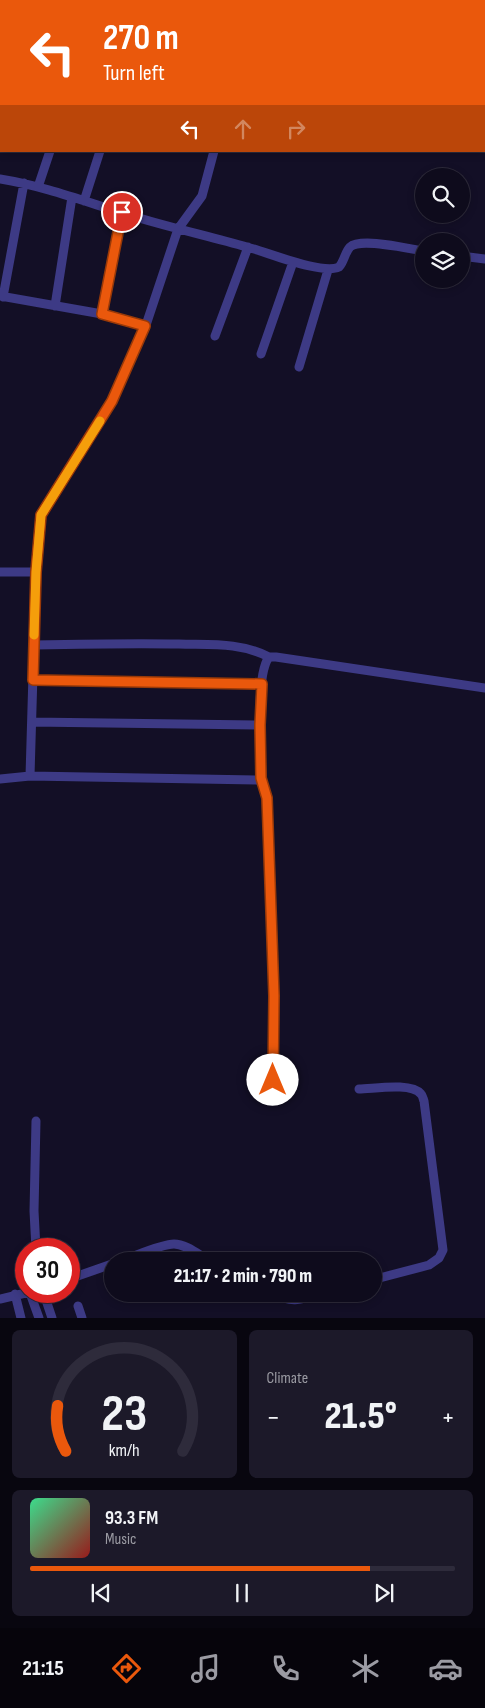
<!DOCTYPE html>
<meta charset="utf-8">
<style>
:root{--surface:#0e0b1c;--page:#1c1929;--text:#f1f3f6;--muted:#9b9ba3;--line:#2e2b3b;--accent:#ea580c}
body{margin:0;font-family:"Sofia Sans Condensed",sans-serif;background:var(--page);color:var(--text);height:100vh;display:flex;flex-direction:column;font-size:19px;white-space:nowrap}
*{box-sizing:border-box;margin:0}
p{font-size:16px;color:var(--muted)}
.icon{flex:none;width:28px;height:28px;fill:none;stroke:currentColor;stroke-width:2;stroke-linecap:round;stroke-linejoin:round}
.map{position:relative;height:1318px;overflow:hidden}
.panel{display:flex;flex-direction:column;gap:12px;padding:12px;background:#08060f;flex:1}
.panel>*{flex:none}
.banner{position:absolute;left:0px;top:0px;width:485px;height:152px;box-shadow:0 2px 8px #0003,0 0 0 1px var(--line);background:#ea580c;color:#fff;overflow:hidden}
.buttons{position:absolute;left:415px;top:168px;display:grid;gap:10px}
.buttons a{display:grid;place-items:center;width:55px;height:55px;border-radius:50%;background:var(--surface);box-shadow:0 2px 8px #0003,0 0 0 1px var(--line);font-size:25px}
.speed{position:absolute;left:15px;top:1238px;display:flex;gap:10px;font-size:25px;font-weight:700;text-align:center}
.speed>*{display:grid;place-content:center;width:65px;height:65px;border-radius:50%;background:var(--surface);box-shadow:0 2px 8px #0003,0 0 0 1px var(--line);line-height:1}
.speed .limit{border:8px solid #d22;background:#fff;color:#111}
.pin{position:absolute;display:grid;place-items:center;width:42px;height:42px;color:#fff;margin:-21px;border:2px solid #fff;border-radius:50%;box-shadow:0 1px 5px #0007}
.me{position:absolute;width:55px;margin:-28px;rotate:0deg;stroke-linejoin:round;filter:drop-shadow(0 0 4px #0008)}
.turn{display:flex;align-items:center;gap:18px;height:105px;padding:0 20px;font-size:22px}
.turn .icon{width:65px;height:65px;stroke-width:2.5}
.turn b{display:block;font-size:35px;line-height:42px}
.lanes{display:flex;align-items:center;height:48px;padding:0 20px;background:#0003;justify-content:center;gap:25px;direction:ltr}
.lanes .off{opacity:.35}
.big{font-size:38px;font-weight:800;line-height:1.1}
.panel .card{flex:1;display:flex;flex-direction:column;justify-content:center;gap:8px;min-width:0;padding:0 18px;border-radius:8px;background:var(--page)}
.panel .dial{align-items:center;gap:0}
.dial svg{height:130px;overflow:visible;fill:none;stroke:var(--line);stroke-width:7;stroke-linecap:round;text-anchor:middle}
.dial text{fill:var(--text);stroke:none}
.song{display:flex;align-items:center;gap:15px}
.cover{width:60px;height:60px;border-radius:8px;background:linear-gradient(135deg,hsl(150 70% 55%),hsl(0 70% 35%))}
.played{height:5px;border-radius:2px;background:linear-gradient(90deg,var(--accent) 80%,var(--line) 80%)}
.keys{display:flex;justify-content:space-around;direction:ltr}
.heat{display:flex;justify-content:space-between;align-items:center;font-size:28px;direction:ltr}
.panel .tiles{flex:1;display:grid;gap:12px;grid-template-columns:1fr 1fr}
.card:last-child{grid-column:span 2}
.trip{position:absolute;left:104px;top:1252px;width:278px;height:50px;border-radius:25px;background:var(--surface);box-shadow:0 2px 8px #0003,0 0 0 1px var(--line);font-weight:800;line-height:50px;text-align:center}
.tab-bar{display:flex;height:80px;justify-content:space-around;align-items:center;background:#06040b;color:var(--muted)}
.tab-bar .icon{width:35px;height:35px}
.tab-bar .current{color:var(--accent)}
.tab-bar b{font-size:22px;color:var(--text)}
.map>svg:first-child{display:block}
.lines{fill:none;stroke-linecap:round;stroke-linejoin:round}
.street{stroke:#3d3a85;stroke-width:9}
.route-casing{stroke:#983908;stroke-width:12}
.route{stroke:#ea580c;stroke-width:9}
.slow{stroke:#f59e0b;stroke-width:9}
</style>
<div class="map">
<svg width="485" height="1318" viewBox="0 0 485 1318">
<rect width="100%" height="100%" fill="#130f26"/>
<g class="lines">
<path class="street" d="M125 0 128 1
M248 1V0
M0 88H1
M0 179C44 186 86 202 129 215 168 227 208 236 247 247 267 252 322 275 339 267 344 262 345 252 350 247 361 237 409 249 424 251
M38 187 50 151
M84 201 100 151
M461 256 485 259
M0 296 102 314 145 326
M3 297 24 183
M55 306 72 197
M102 314 121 213
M215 336 248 247
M261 354 293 262
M299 367 328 270
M0 572H36
M34 645C82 644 131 643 179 644 210 645 240 642 269 657
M33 680 262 684
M32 722 260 725
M30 776 258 780 261 778 262 775C261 750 255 676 269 657H276L485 688
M261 778 267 798 274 996 273 1079
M0 779 30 776 36 572 41 515 112 401 147 322 178 229 202 196 214 151
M359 1089C373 1089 411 1082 421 1094 423 1096 423 1099 424 1101L443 1250 439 1258 429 1265 372 1280
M36 1121 34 1211 36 1249
M120 1261C133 1257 161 1244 174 1244 186 1244 199 1255 210 1261
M69 1279 112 1264
M43 1291 52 1318
M30 1293 39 1318
M15 1294 21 1318
M272 1294C292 1303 300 1300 321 1294
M0 1299 34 1291
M78 1306 82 1318"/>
</g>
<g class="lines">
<g class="route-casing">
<path id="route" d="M122 212 102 314 145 326 112 401 41 515 36 572 33 680 262 684 260 725 261 778 267 798 274 996 273 1080"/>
</g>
<use href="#route" class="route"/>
<path class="slow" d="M34 635 36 572 41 515 100 421"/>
</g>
</svg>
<div class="buttons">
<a><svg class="icon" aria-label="search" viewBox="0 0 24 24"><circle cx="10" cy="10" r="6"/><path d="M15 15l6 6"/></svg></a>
<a><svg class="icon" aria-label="layers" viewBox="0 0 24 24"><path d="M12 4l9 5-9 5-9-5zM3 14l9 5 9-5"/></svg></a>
</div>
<div class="speed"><div class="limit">30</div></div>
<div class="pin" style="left:122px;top:212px;background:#d93025"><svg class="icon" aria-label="arrive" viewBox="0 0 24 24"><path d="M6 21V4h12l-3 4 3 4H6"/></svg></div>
<svg class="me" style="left:273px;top:1080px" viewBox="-20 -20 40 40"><circle r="19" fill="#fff"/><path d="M0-13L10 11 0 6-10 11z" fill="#ea580c"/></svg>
<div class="trip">21:17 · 2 min · 790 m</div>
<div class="banner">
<div class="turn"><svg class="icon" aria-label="left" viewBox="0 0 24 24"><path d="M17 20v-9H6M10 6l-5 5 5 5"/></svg><div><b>270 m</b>Turn left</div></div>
<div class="lanes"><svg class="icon" aria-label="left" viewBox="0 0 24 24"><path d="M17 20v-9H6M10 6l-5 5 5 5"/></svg><svg class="icon off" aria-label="ahead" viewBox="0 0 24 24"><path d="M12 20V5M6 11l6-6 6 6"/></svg><svg class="icon off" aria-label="right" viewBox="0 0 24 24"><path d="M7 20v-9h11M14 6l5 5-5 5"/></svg></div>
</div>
</div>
<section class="panel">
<div class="tiles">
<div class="card dial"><svg viewBox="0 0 100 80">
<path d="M14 69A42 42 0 1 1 86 69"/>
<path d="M14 69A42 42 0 0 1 9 41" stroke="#ea580c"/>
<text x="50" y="56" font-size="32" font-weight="700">23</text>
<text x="50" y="72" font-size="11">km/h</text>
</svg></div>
<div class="card"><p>Climate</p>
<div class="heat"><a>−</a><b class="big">21.5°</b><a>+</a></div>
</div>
<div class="card">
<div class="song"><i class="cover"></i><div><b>93.3 FM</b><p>Music</p></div></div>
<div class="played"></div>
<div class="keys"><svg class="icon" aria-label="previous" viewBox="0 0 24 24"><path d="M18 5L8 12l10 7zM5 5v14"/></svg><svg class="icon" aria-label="pause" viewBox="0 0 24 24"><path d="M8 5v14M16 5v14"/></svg><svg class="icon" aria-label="next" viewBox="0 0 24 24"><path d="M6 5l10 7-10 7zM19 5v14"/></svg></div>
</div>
</div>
</section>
<nav class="tab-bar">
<b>21:15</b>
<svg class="icon current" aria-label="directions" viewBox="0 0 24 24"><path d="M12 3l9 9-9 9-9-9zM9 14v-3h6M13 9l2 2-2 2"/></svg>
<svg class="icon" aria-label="music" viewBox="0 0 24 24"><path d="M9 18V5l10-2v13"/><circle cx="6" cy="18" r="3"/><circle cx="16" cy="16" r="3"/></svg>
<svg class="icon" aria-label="phone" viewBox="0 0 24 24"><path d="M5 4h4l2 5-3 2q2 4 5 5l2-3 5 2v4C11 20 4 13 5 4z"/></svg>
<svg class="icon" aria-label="climate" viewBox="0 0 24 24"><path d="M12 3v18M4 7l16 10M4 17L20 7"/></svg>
<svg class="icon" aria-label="car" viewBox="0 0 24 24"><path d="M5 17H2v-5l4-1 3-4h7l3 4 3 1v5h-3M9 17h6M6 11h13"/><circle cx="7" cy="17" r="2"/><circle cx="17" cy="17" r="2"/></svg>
</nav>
